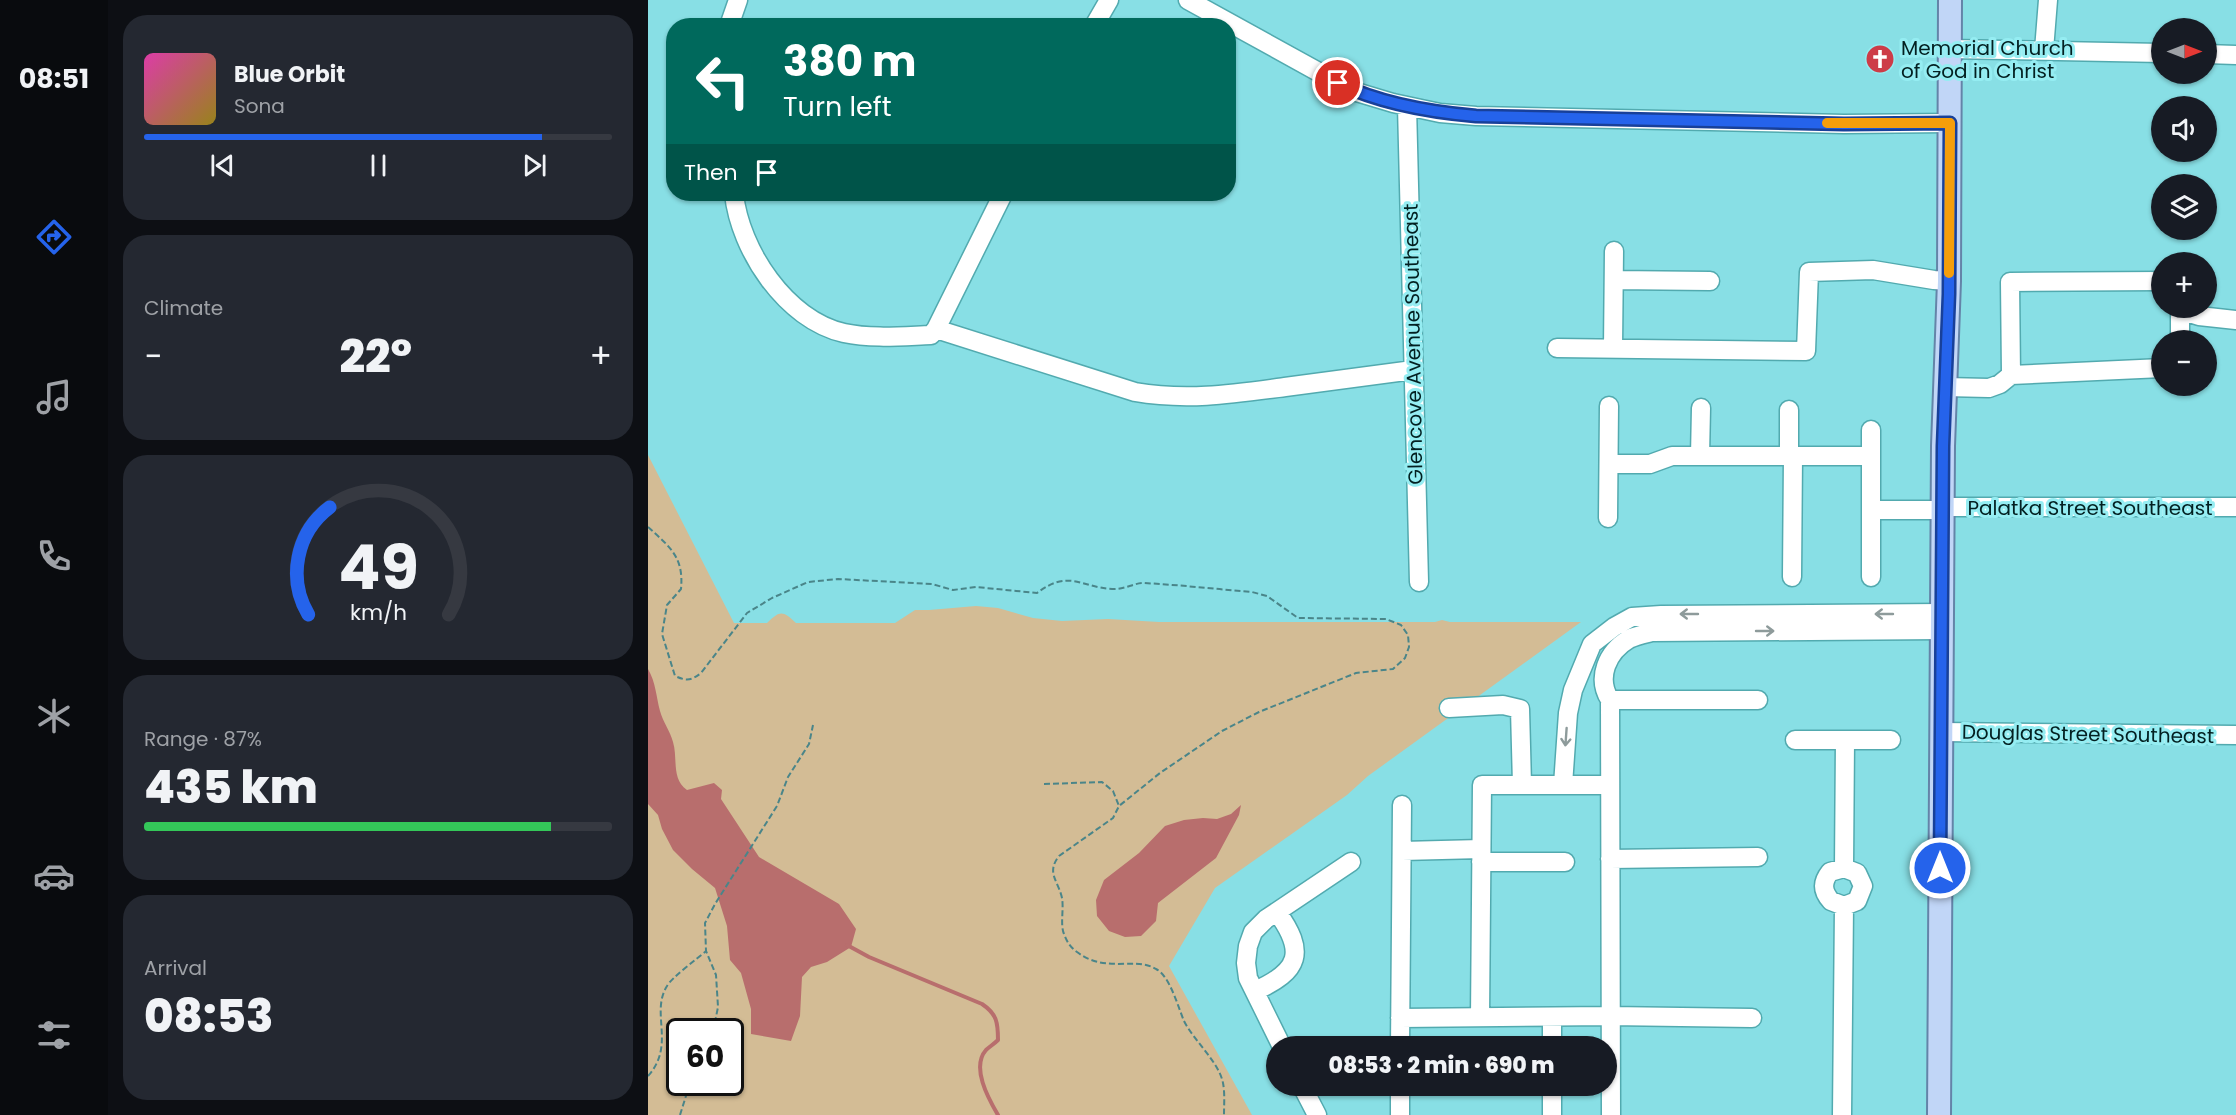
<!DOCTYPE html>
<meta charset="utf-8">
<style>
:root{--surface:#171b24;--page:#242831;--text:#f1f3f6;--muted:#9ea1a6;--line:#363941;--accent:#2563eb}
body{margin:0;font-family:Poppins,sans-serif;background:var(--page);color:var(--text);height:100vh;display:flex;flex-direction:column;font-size:22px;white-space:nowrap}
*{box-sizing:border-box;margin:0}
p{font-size:20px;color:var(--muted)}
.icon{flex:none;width:33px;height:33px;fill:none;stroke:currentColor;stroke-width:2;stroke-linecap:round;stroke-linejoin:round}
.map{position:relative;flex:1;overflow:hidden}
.panel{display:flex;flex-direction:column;gap:15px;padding:15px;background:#0d0f14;width:540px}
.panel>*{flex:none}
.hud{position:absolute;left:18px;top:18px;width:570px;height:183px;border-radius:24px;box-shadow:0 2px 4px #0004;background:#00695c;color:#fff;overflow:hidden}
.needle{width:39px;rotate:90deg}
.controls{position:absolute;left:1503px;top:18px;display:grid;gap:12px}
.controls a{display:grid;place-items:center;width:66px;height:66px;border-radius:50%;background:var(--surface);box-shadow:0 2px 4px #0004;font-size:30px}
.speed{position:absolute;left:18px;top:1018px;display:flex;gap:12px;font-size:30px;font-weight:700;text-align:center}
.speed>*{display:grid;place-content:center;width:78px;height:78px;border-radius:50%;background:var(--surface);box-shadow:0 2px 4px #0004;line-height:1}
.speed .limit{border:3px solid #111;border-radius:9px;background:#fff;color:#111}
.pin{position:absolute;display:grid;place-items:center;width:51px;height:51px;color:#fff;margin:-26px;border:3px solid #fff;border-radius:50%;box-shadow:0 2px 6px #0007}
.me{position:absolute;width:66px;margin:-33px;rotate:0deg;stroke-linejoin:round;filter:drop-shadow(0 0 4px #0008)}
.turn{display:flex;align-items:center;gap:21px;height:126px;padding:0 18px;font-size:27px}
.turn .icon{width:78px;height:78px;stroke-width:2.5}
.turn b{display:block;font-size:42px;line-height:51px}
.then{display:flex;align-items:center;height:57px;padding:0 18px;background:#0003;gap:12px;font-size:22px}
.big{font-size:45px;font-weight:800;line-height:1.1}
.panel .card{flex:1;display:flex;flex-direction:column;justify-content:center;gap:9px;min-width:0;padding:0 21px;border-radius:24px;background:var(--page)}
.panel .dial{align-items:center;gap:0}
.dial svg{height:156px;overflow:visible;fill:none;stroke:var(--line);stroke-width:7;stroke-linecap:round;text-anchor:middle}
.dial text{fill:var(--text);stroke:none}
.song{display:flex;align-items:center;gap:18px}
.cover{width:72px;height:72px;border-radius:9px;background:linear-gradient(135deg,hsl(320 70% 55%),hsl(50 70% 35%))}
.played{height:6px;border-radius:3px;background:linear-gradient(90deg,var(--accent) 85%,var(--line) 85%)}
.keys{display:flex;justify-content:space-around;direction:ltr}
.heat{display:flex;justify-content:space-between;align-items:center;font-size:33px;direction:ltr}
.charge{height:9px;border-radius:4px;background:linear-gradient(90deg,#34c759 87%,var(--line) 0)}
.trip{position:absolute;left:618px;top:1036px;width:351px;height:60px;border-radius:30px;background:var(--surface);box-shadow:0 2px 4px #0004;font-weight:800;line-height:60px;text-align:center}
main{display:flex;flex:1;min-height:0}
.tab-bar{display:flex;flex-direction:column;width:108px;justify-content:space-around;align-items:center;background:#090b0e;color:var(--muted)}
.tab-bar .icon{width:42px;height:42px}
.tab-bar .on{color:var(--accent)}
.tab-bar b{font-size:27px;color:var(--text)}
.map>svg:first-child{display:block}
.green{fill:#d3bc95;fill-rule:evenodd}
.water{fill:#b86e6d}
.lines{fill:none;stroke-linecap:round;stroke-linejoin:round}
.stream{stroke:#b86e6d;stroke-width:4}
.minor-casing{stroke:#52aaaf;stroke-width:21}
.major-casing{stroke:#6484a8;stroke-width:26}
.path{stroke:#4a8589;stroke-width:2;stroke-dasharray:6 3;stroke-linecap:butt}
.minor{stroke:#fff;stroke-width:18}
.major{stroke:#c1d6f7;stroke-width:22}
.oneway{stroke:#8e9b9b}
.route-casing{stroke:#184099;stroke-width:15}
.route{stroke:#2563eb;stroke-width:10}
.slow{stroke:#f59e0b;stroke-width:10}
.labels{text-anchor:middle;stroke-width:6;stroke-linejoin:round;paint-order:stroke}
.poi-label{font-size:20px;fill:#032021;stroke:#95edf2;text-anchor:start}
.street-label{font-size:20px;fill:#032021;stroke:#95edf2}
</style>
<main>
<nav class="tab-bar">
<b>08:51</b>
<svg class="icon on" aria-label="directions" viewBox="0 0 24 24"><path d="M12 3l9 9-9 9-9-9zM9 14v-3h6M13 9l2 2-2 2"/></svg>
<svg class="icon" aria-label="music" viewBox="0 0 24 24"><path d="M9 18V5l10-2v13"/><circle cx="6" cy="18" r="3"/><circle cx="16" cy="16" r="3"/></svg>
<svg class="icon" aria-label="phone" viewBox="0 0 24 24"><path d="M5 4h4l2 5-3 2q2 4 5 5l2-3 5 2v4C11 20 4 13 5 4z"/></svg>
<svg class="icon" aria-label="climate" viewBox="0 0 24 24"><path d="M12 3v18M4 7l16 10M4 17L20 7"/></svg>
<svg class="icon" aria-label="car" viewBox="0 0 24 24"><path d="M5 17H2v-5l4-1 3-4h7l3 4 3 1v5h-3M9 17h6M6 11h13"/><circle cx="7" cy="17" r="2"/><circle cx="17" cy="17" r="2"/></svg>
<svg class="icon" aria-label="filters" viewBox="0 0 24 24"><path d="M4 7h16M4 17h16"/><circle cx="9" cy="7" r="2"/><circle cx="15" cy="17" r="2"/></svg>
</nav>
<section class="panel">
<div class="card">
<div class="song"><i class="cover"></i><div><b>Blue Orbit</b><p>Sona</p></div></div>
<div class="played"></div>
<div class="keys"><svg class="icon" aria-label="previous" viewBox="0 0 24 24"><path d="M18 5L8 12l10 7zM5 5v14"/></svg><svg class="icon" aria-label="pause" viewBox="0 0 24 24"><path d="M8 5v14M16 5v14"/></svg><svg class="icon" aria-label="next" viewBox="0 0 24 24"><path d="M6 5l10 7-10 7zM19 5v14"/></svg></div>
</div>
<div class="card"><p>Climate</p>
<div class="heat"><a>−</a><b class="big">22°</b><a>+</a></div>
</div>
<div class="card dial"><svg viewBox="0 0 100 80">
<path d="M14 69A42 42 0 1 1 86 69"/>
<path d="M14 69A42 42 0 0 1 25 14" stroke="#2563eb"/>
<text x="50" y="56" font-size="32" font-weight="700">49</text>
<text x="50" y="72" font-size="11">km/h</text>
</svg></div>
<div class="card"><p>Range · 87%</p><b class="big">435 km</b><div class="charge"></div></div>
<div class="card"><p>Arrival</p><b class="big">08:53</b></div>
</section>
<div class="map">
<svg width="1588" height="1115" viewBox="0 0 1588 1115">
<rect width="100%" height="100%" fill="#88dfe5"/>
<path class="green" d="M0 455 86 623H119C132 611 134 610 148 623H247L267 610H281L328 606 350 608 385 618 414 621 460 619 511 622H787L794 620 802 622H933L720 776 699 795 567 888 521 966 604 1115H0ZM32 1032H82V1083H32Z"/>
<path class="water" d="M0 669C8 683 8 696 12 711 15 722 22 731 25 742 30 758 23 779 39 790L66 783 74 790 73 799 111 857 191 904 208 929 203 947 179 962 163 967 154 977 152 1016 143 1041 103 1034V1009L93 973 82 960 79 926 67 888 44 869 25 850 14 829 10 815 0 804Z
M593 805 591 815 568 858 510 903 508 921 493 936 477 937 461 931 449 916 448 900 456 880 491 853 517 826 536 820 555 818 569 819 583 814Z"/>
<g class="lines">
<path class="stream" d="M199 945 221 957 334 1004C349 1014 350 1023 350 1040 346 1044 341 1047 338 1050 323 1067 340 1098 350 1115"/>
<g class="minor-casing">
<path id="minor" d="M540 0 705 91 745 103 792 113 828 116 1196 124 1302 123
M81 26 90 0
M446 26 461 0
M1301 49 1514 53
M1396 50 1400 0
M1558 54 1588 55
M759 106 771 582
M86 194C92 250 138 320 196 333 224 339 255 336 283 335L288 329 487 392C539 401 585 394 637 387 680 381 722 376 765 370
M966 280 1062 281
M1532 308V340
M1532 310 1551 316 1588 320
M288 329 355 194
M909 348 1158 351 1161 272 1225 270 1286 280 1301 281
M965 348 966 251
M1363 375 1362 282 1514 281
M1297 387 1341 388 1352 384 1363 375 1514 368
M1141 410V456
M1223 430V510H1295
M1052 456 1053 408
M961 464H1002L1024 456H1223
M1296 507H1588
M1223 510V577
M960 518 961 406
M1144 577 1145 456
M962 700H1110
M801 708 855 705 872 709 874 785
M1293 732 1588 735
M1147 740H1243
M915 785 920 713 925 690 944 644 966 627 984 617 1013 615 1294 613
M754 851 833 849
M962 859 1110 857
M833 862H917
M1196 906 1183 901C1174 891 1174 882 1182 872L1196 868
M607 991C652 971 658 952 629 912
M832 1017 834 785H962
M904 1017V1047
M752 1018 962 1016 1104 1018
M634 1047 600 978 598 963 600 946 605 932 618 919 703 862
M752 1047 754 805
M654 1086 669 1115
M752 1086V1115
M904 1086V1115
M963 1115 962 700C948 678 959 652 981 639 987 636 996 634 1004 632L1294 630
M1194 1115 1196 906 1209 901 1215 886 1209 873 1196 868 1197 740"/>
</g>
<g class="major-casing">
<path id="major" d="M1291 1115 1295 446 1301 281 1302 0"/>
</g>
<path class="path" d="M0 527C22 547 36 557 33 589L19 605 14 634 27 676C38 681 43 681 53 673L99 613 124 598 160 582 190 579 284 584 305 590 328 587 389 593C421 569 432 587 464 589 476 590 485 583 496 583 532 585 568 589 604 592L619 596 650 618 738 619 753 625 760 635 761 647 757 658 745 669 708 673 611 712 574 731 512 773 471 806
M396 784 454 782 465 791 471 806 465 818 411 856C398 873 410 880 414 898 416 909 412 925 416 934 419 942 422 947 429 952 458 974 487 956 508 969 522 976 530 1007 536 1021 546 1041 571 1062 575 1083 577 1093 576 1105 576 1115
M65 1032 70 1007 68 975 58 951 57 923 67 904 129 806 140 777 161 744 165 725
M0 1076C28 1045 2 1013 19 986 24 977 49 959 58 951
M32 1115 42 1083"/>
<use href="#minor" class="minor"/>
<use href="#major" class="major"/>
</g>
<defs><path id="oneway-shaft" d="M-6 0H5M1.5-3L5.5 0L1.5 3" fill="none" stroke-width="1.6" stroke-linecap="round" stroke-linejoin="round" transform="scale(1.5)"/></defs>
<g class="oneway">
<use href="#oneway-shaft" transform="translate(1041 614) rotate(180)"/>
<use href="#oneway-shaft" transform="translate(1236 614) rotate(180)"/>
<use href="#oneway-shaft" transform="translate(1117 631)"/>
<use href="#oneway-shaft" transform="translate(918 737) rotate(94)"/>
</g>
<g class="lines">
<g class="route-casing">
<path id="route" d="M690 83C733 104 781 112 828 116L1196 124 1302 123 1301 294 1295 446 1292 868"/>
</g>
<use href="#route" class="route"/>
<path class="slow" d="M1179 123H1302L1301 273"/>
</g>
<defs>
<g id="church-disc" transform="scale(1.5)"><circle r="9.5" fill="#cd3c48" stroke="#95edf2"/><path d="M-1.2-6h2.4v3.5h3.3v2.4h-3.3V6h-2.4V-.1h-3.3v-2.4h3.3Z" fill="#fff"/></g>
</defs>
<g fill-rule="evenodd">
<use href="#church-disc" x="1232" y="59"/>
</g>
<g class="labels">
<g class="poi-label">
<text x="1253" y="55">Memorial Church<tspan x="1253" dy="23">of God in Christ</tspan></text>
</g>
<g class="street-label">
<text transform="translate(765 344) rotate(-91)" y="7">Glencove Avenue Southeast</text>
<text x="1442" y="515">Palatka Street Southeast</text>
<text transform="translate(1440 734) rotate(1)" y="7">Douglas Street Southeast</text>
</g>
</g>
</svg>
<div class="controls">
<a><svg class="needle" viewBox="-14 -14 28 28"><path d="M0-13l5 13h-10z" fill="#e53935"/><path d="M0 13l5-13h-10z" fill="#9ea1a6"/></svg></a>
<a><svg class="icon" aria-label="sound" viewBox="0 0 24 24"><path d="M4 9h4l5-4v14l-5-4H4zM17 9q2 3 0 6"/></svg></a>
<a><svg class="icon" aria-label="layers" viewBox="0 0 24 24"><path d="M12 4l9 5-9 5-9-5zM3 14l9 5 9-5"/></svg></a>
<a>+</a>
<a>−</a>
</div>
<div class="speed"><div class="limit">60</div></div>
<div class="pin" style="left:690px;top:83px;background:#d93025"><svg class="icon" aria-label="arrive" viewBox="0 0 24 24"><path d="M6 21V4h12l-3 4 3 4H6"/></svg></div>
<svg class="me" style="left:1292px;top:868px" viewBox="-20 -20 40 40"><circle r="17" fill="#2563eb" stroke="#fff" stroke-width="3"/><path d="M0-11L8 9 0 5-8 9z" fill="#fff"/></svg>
<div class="trip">08:53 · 2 min · 690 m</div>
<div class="hud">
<div class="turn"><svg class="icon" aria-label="left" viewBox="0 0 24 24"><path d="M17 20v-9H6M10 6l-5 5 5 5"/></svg><div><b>380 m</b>Turn left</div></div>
<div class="then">Then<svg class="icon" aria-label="arrive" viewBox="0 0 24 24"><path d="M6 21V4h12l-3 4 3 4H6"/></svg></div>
</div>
</div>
</main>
